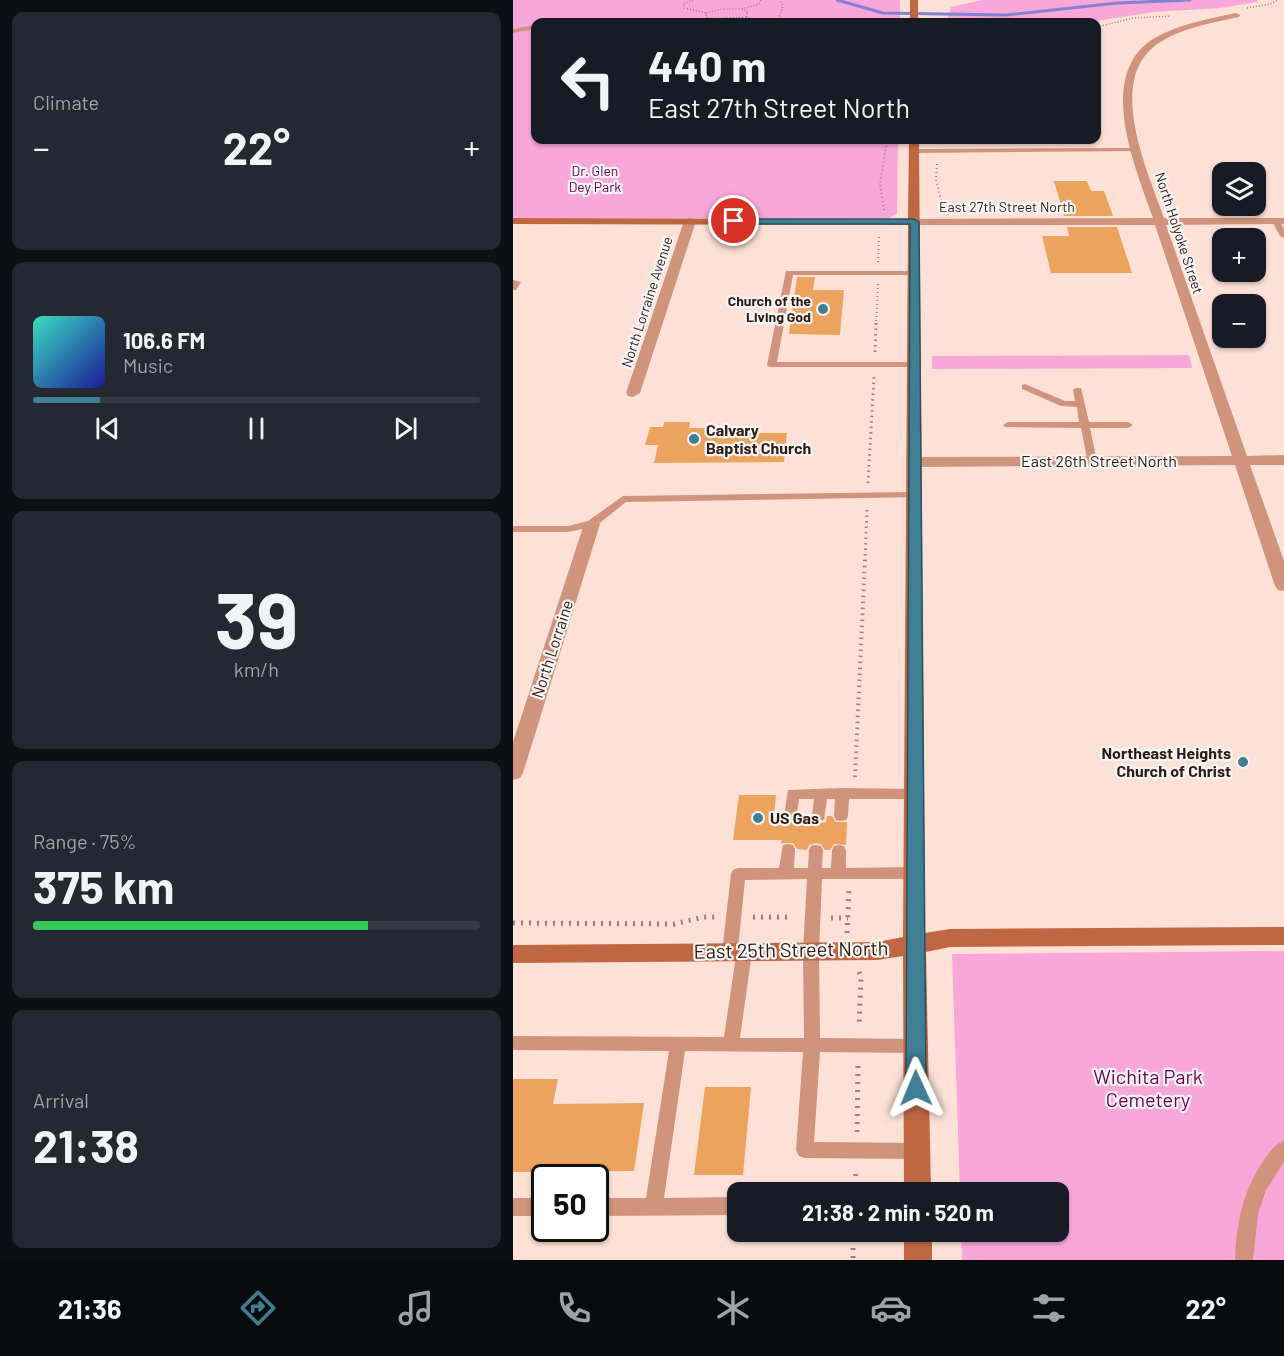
<!DOCTYPE html>
<meta charset="utf-8">
<style>
:root{--surface:#171b24;--page:#242831;--text:#f1f3f6;--muted:#9ea1a6;--line:#363941;--accent:#3f7e93}
body{margin:0;font-family:Barlow,sans-serif;background:var(--page);color:var(--text);height:100vh;display:flex;flex-direction:column;font-size:22px;white-space:nowrap}
*{box-sizing:border-box;margin:0}
p{font-size:20px;color:var(--muted)}
.icon{flex:none;width:33px;height:33px;fill:none;stroke:currentColor;stroke-width:2;stroke-linecap:round;stroke-linejoin:round}
.map{position:relative;flex:1;overflow:hidden}
.drawer{display:flex;flex-direction:column;gap:12px;padding:12px;background:#0d0f14;width:513px}
.drawer>*{flex:none}
.banner{position:absolute;left:18px;top:18px;width:570px;height:126px;border-radius:12px;box-shadow:0 2px 4px #0004;background:#171b24;color:var(--text);overflow:hidden}
.controls{position:absolute;left:699px;top:162px;display:grid;gap:12px}
.controls a{display:grid;place-items:center;width:54px;height:54px;border-radius:12px;background:var(--surface);box-shadow:0 2px 4px #0004;font-size:30px}
.speed{position:absolute;left:18px;top:1164px;display:flex;gap:12px;font-size:30px;font-weight:700;text-align:center}
.speed>*{display:grid;place-content:center;width:78px;height:78px;border-radius:50%;background:var(--surface);box-shadow:0 2px 4px #0004;line-height:1}
.speed .limit{border:3px solid #111;border-radius:9px;background:#fff;color:#111}
.pin{position:absolute;display:grid;place-items:center;width:51px;height:51px;color:#fff;margin:-26px;border:3px solid #fff;border-radius:50%;box-shadow:0 2px 6px #0007}
.me{position:absolute;width:66px;margin:-33px;rotate:359deg;stroke-linejoin:round;filter:drop-shadow(0 0 4px #0008)}
.turn{display:flex;align-items:center;gap:21px;height:126px;padding:0 18px;font-size:27px}
.turn .icon{width:78px;height:78px;stroke-width:2.5}
.turn b{display:block;font-size:42px;line-height:51px}
.big{font-size:45px;font-weight:700;line-height:1.1}
.drawer .widget{flex:1;display:flex;flex-direction:column;justify-content:center;gap:9px;min-width:0;padding:0 21px;border-radius:12px;background:var(--page)}
.drawer .dial{align-items:center;gap:0}
.dial b{font-size:78px;line-height:1}
.song{display:flex;align-items:center;gap:18px}
.cover{width:72px;height:72px;border-radius:9px;background:linear-gradient(135deg,hsl(170 70% 55%),hsl(240 70% 35%))}
.played{height:6px;border-radius:3px;background:linear-gradient(90deg,var(--accent) 15%,var(--line) 15%)}
.keys{display:flex;justify-content:space-around;direction:ltr}
.heat{display:flex;justify-content:space-between;align-items:center;font-size:33px;direction:ltr}
.charge{height:9px;border-radius:4px;background:linear-gradient(90deg,#34c759 75%,var(--line) 0)}
.trip{position:absolute;left:214px;top:1182px;width:342px;height:60px;border-radius:12px;background:var(--surface);box-shadow:0 2px 4px #0004;font-weight:700;line-height:60px;text-align:center}
.tab-bar{display:flex;height:96px;justify-content:space-around;align-items:center;background:#090b0e;color:var(--muted)}
.tab-bar .icon{width:42px;height:42px}
.tab-bar .selected{color:var(--accent)}
.tab-bar b{font-size:27px;color:var(--text)}
main{display:flex;flex:1;min-height:0}
.map>svg:first-child{display:block}
.green{fill:#f9a7d9}
.lines{fill:none;stroke-linecap:round;stroke-linejoin:round}
.stream{stroke:#8282d4;stroke-width:3}
.building{fill:#eca35e}
.path-far4{stroke:#9d8379;stroke-width:1.5;stroke-dasharray:1 2;stroke-linecap:butt}
.path-far3{stroke:#9d8379;stroke-width:2;stroke-dasharray:1 3;stroke-linecap:butt}
.path-far2{stroke:#9d8379;stroke-width:3;stroke-dasharray:1.5 4;stroke-linecap:butt}
.path-far1{stroke:#9d8379;stroke-width:4;stroke-dasharray:1.5 4.5;stroke-linecap:butt}
.path{stroke:#9d8379;stroke-width:5;stroke-dasharray:2 6;stroke-linecap:butt}
.lane{fill:#d0937b;fill-rule:evenodd}
.street{fill:#d0937b;fill-rule:evenodd}
.secondary{fill:#bf6742;fill-rule:evenodd}
.route{fill:#3f7e93;stroke:#295260;stroke-width:1.5}
.poi-dot{fill:#3f7e93;stroke:#f5f5f5;stroke-width:2}
.labels{text-anchor:middle;stroke-width:4.5;stroke-linejoin:round;paint-order:stroke}
.far-park-label{font-size:14px;fill:#6b0150;stroke:#f5f5f5}
.far-street-label{font-size:14px;fill:#311a10;stroke:#f5f5f5}
.far-poi-label{font-size:14px;font-weight:bold;fill:#311a10;stroke:#f5f5f5;text-anchor:end}
.poi-label{font-size:16px;font-weight:bold;fill:#311a10;stroke:#f5f5f5;text-anchor:start}
.street-label{font-size:16px;fill:#311a10;stroke:#f5f5f5}
.near-street-label{font-size:20px;fill:#311a10;stroke:#f5f5f5}
.near-park-label{font-size:20px;fill:#6b0150;stroke:#f5f5f5}
</style>
<main>
<section class="drawer">
<div class="widget"><p>Climate</p>
<div class="heat"><a>−</a><b class="big">22°</b><a>+</a></div>
</div>
<div class="widget">
<div class="song"><i class="cover"></i><div><b>106.6 FM</b><p>Music</p></div></div>
<div class="played"></div>
<div class="keys"><svg class="icon" aria-label="previous" viewBox="0 0 24 24"><path d="M18 5L8 12l10 7zM5 5v14"/></svg><svg class="icon" aria-label="pause" viewBox="0 0 24 24"><path d="M8 5v14M16 5v14"/></svg><svg class="icon" aria-label="next" viewBox="0 0 24 24"><path d="M6 5l10 7-10 7zM19 5v14"/></svg></div>
</div>
<div class="widget dial"><b>39</b><p>km/h</p></div>
<div class="widget"><p>Range · 75%</p><b class="big">375 km</b><div class="charge"></div></div>
<div class="widget"><p>Arrival</p><b class="big">21:38</b></div>
</section>
<div class="map">
<svg width="771" height="1260" viewBox="0 0 771 1260">
<rect width="100%" height="100%" fill="#fde1d7"/>
<path class="green" d="M0 0H387V22H22V140H385L384 214 376 218H0Z
M469 0H745L744 2 707 8 641 12 577 22H434L438 7Z
M676 355 679 368 419 369V356Z
M771 951V1260H449L448 1232H546V1192H447L439 954Z"/>
<g class="lines">
<path class="stream" d="M324 0 370 13 493 15 604 3 677 0"/>
</g>
<path class="building" d="M541 181H574L578 191H591L600 216H551Z
M554 227H604L619 273H538L529 236H556Z
M284 277H302L300 290H331L327 335 276 334Z
M151 422H177L176 428H210L209 433H274L271 462 141 463 145 445H132L137 427H150Z
M226 795H263L261 816H269L273 822H283L286 816H297L299 821 306 823 313 822 314 816H319L323 822H334L333 845 321 844 317 850H312L308 844 303 843 296 845 294 850 284 849 280 843H268L269 840H220Z
M0 1079H45L40 1104 131 1103 121 1171 0 1172Z
M192 1087H238L230 1175H181Z"/>
<g class="lines">
<path class="path-far4" d="M180 0 170 4 171 8 193 13V17L198 19 233 17 241 20 239 22
M734 8 757 4 765 0
M193 13 209 9H229
M233 17 235 12 229 9 246 4 248 0
M264 22 270 6 267 0
M584 27 620 18 658 16"/>
<path class="path-far3" d="M424 164 423 179 430 209
M371 210 367 184 374 141
M365 262 366 236
M363 325 365 284"/>
<path class="path-far2" d="M362 352 363 323
M355 483 361 377
M352 561 354 509"/>
<path class="path-far1" d="M342 777 352 560"/>
<path class="path" d="M240 917H280
M318 918H335
M0 923 161 924 191 917H202
M334 933 336 889
M346 972 348 978 346 1027
M344 1132 345 1061
M342 1192 343 1169
M340 1232V1260"/>
<path class="lane" d="M622 148 624 149V151L401 153 398 151 401 149Z
M760 219 767 221 771 229V238L767 236 759 221Z
M273 271H401L405 273 401 275H280L264 362H401L406 365 404 367H256L254 365Z
M0 280 8 282 3 290H0Z
M512 384 552 401H562L560 390 562 388H568L576 422H615L620 425 615 428H577L584 461 579 464 575 463 568 428 492 427 490 425 495 422H566L564 407 548 406 509 389V385Z
M402 492 407 495 406 497 113 502 83 526 55 532H0V526H55L75 521 110 496Z
M329 788 401 789 406 790 408 794 406 798 401 799H336L335 816 333 820 328 821 323 820 321 816 322 799H314L311 820 306 821 301 820 299 816 301 799H286L283 820 278 821 273 820 271 816 275 790Z
M275 844 280 845 282 849 281 868H295L296 850 298 846 303 845 308 846 310 850 309 868H318L319 850 321 846 326 845 331 846 333 850V868L401 867 406 869 408 873 406 877 401 879H309L306 951 307 1038 402 1039 408 1041 410 1046 408 1051 402 1053 307 1052 301 1142 404 1143 410 1145 413 1151 410 1157 404 1159 292 1158 286 1156 283 1150 290 1052 172 1051 151 1198 225 1197V1215L82 1216V1198H133L156 1051 0 1050V1036L211 1037 223 956 217 958 212 956 209 952 218 874 220 870 225 868H266L270 845ZM294 879 290 951 291 1038H227L239 952 236 948 231 946 225 948 232 880Z
M771 1141V1162L753 1190 745 1214 740 1260H722C723 1224 730 1190 751 1160 756 1152 762 1144 771 1141Z
M0 1198H32V1216H0Z"/>
<path class="street" d="M723 13 727 15 726 17C698 23 667 28 643 45 593 82 635 172 651 218H771V224L653 225 734 456 771 455V465H737L771 561V591L765 590 762 586 722 465 401 467 393 462 401 457 719 456 642 225H401L395 222 401 219 640 218C623 169 582 76 640 39 665 24 695 19 723 13Z
M22 25V29L0 33V29Z
M177 218 183 221 127 393 120 397 115 396 113 393 171 221Z
M79 519 87 524 10 773 7 778 0 780V742L71 524Z"/>
<path class="secondary" d="M397 0H405V22H397Z
M396 140H406L412 933 437 929 771 927V945L437 947 413 952 418 1192H391L390 956 364 960 0 963V945L364 942 390 937 395 225 0 224V218L395 219Z
M391 1232H419V1260H391Z"/>
</g>
<path class="route" d="M218 219H401L406 222 413 1088 410 1094 403 1097 396 1094 393 1088 397 224H221L218 223Z"/>
<g class="poi-dot">
<circle cx="310" cy="309" r="6"/>
<circle cx="181" cy="439" r="6"/>
<circle cx="730" cy="762" r="6"/>
<circle cx="245" cy="818" r="6"/>
</g>
<g class="labels">
<g class="far-park-label">
<text x="82" y="176">Dr. Glen<tspan x="82" dy="16">Dey Park</tspan></text>
</g>
<g class="far-street-label">
<text x="494" y="212">East 27th Street North</text>
<text transform="translate(666 233) rotate(72)" y="5">North Holyoke Street</text>
<text transform="translate(134 302) rotate(-72)" y="5">North Lorraine Avenue</text>
</g>
<g class="far-poi-label">
<text x="298" y="306">Church of the<tspan x="298" dy="16">Living God</tspan></text>
</g>
<g class="poi-label">
<text x="193" y="436">Calvary<tspan x="193" dy="18">Baptist Church</tspan></text>
<text x="718" y="759" text-anchor="end">Northeast Heights<tspan x="718" dy="18">Church of Christ</tspan></text>
<text x="257" y="824">US Gas</text>
</g>
<g class="street-label">
<text x="586" y="467">East 26th Street North</text>
<text transform="translate(39 649) rotate(-72)" y="6">North Lorraine</text>
</g>
<g class="near-street-label">
<text transform="translate(278 950) rotate(-1)" y="7">East 25th Street North</text>
</g>
<g class="near-park-label">
<text x="635" y="1084">Wichita Park<tspan x="635" dy="23">Cemetery</tspan></text>
</g>
</g>
</svg>
<div class="controls">
<a><svg class="icon" aria-label="layers" viewBox="0 0 24 24"><path d="M12 4l9 5-9 5-9-5zM3 14l9 5 9-5"/></svg></a>
<a>+</a>
<a>−</a>
</div>
<div class="speed"><div class="limit">50</div></div>
<div class="pin" style="left:221px;top:221px;background:#d93025"><svg class="icon" aria-label="arrive" viewBox="0 0 24 24"><path d="M6 21V4h12l-3 4 3 4H6"/></svg></div>
<svg class="me" style="left:403px;top:1088px" viewBox="-20 -20 40 40"><path d="M0-17L14 15 0 8-14 15z" fill="#3f7e93" stroke="#fff" stroke-width="4"/></svg>
<div class="trip">21:38 · 2 min · 520 m</div>
<div class="banner">
<div class="turn"><svg class="icon" aria-label="left" viewBox="0 0 24 24"><path d="M17 20v-9H6M10 6l-5 5 5 5"/></svg><div><b>440 m</b>East 27th Street North</div></div>
</div>
</div>
</main>
<nav class="tab-bar">
<b>21:36</b>
<svg class="icon selected" aria-label="directions" viewBox="0 0 24 24"><path d="M12 3l9 9-9 9-9-9zM9 14v-3h6M13 9l2 2-2 2"/></svg>
<svg class="icon" aria-label="music" viewBox="0 0 24 24"><path d="M9 18V5l10-2v13"/><circle cx="6" cy="18" r="3"/><circle cx="16" cy="16" r="3"/></svg>
<svg class="icon" aria-label="phone" viewBox="0 0 24 24"><path d="M5 4h4l2 5-3 2q2 4 5 5l2-3 5 2v4C11 20 4 13 5 4z"/></svg>
<svg class="icon" aria-label="climate" viewBox="0 0 24 24"><path d="M12 3v18M4 7l16 10M4 17L20 7"/></svg>
<svg class="icon" aria-label="car" viewBox="0 0 24 24"><path d="M5 17H2v-5l4-1 3-4h7l3 4 3 1v5h-3M9 17h6M6 11h13"/><circle cx="7" cy="17" r="2"/><circle cx="17" cy="17" r="2"/></svg>
<svg class="icon" aria-label="filters" viewBox="0 0 24 24"><path d="M4 7h16M4 17h16"/><circle cx="9" cy="7" r="2"/><circle cx="15" cy="17" r="2"/></svg>
<b>22°</b>
</nav>
